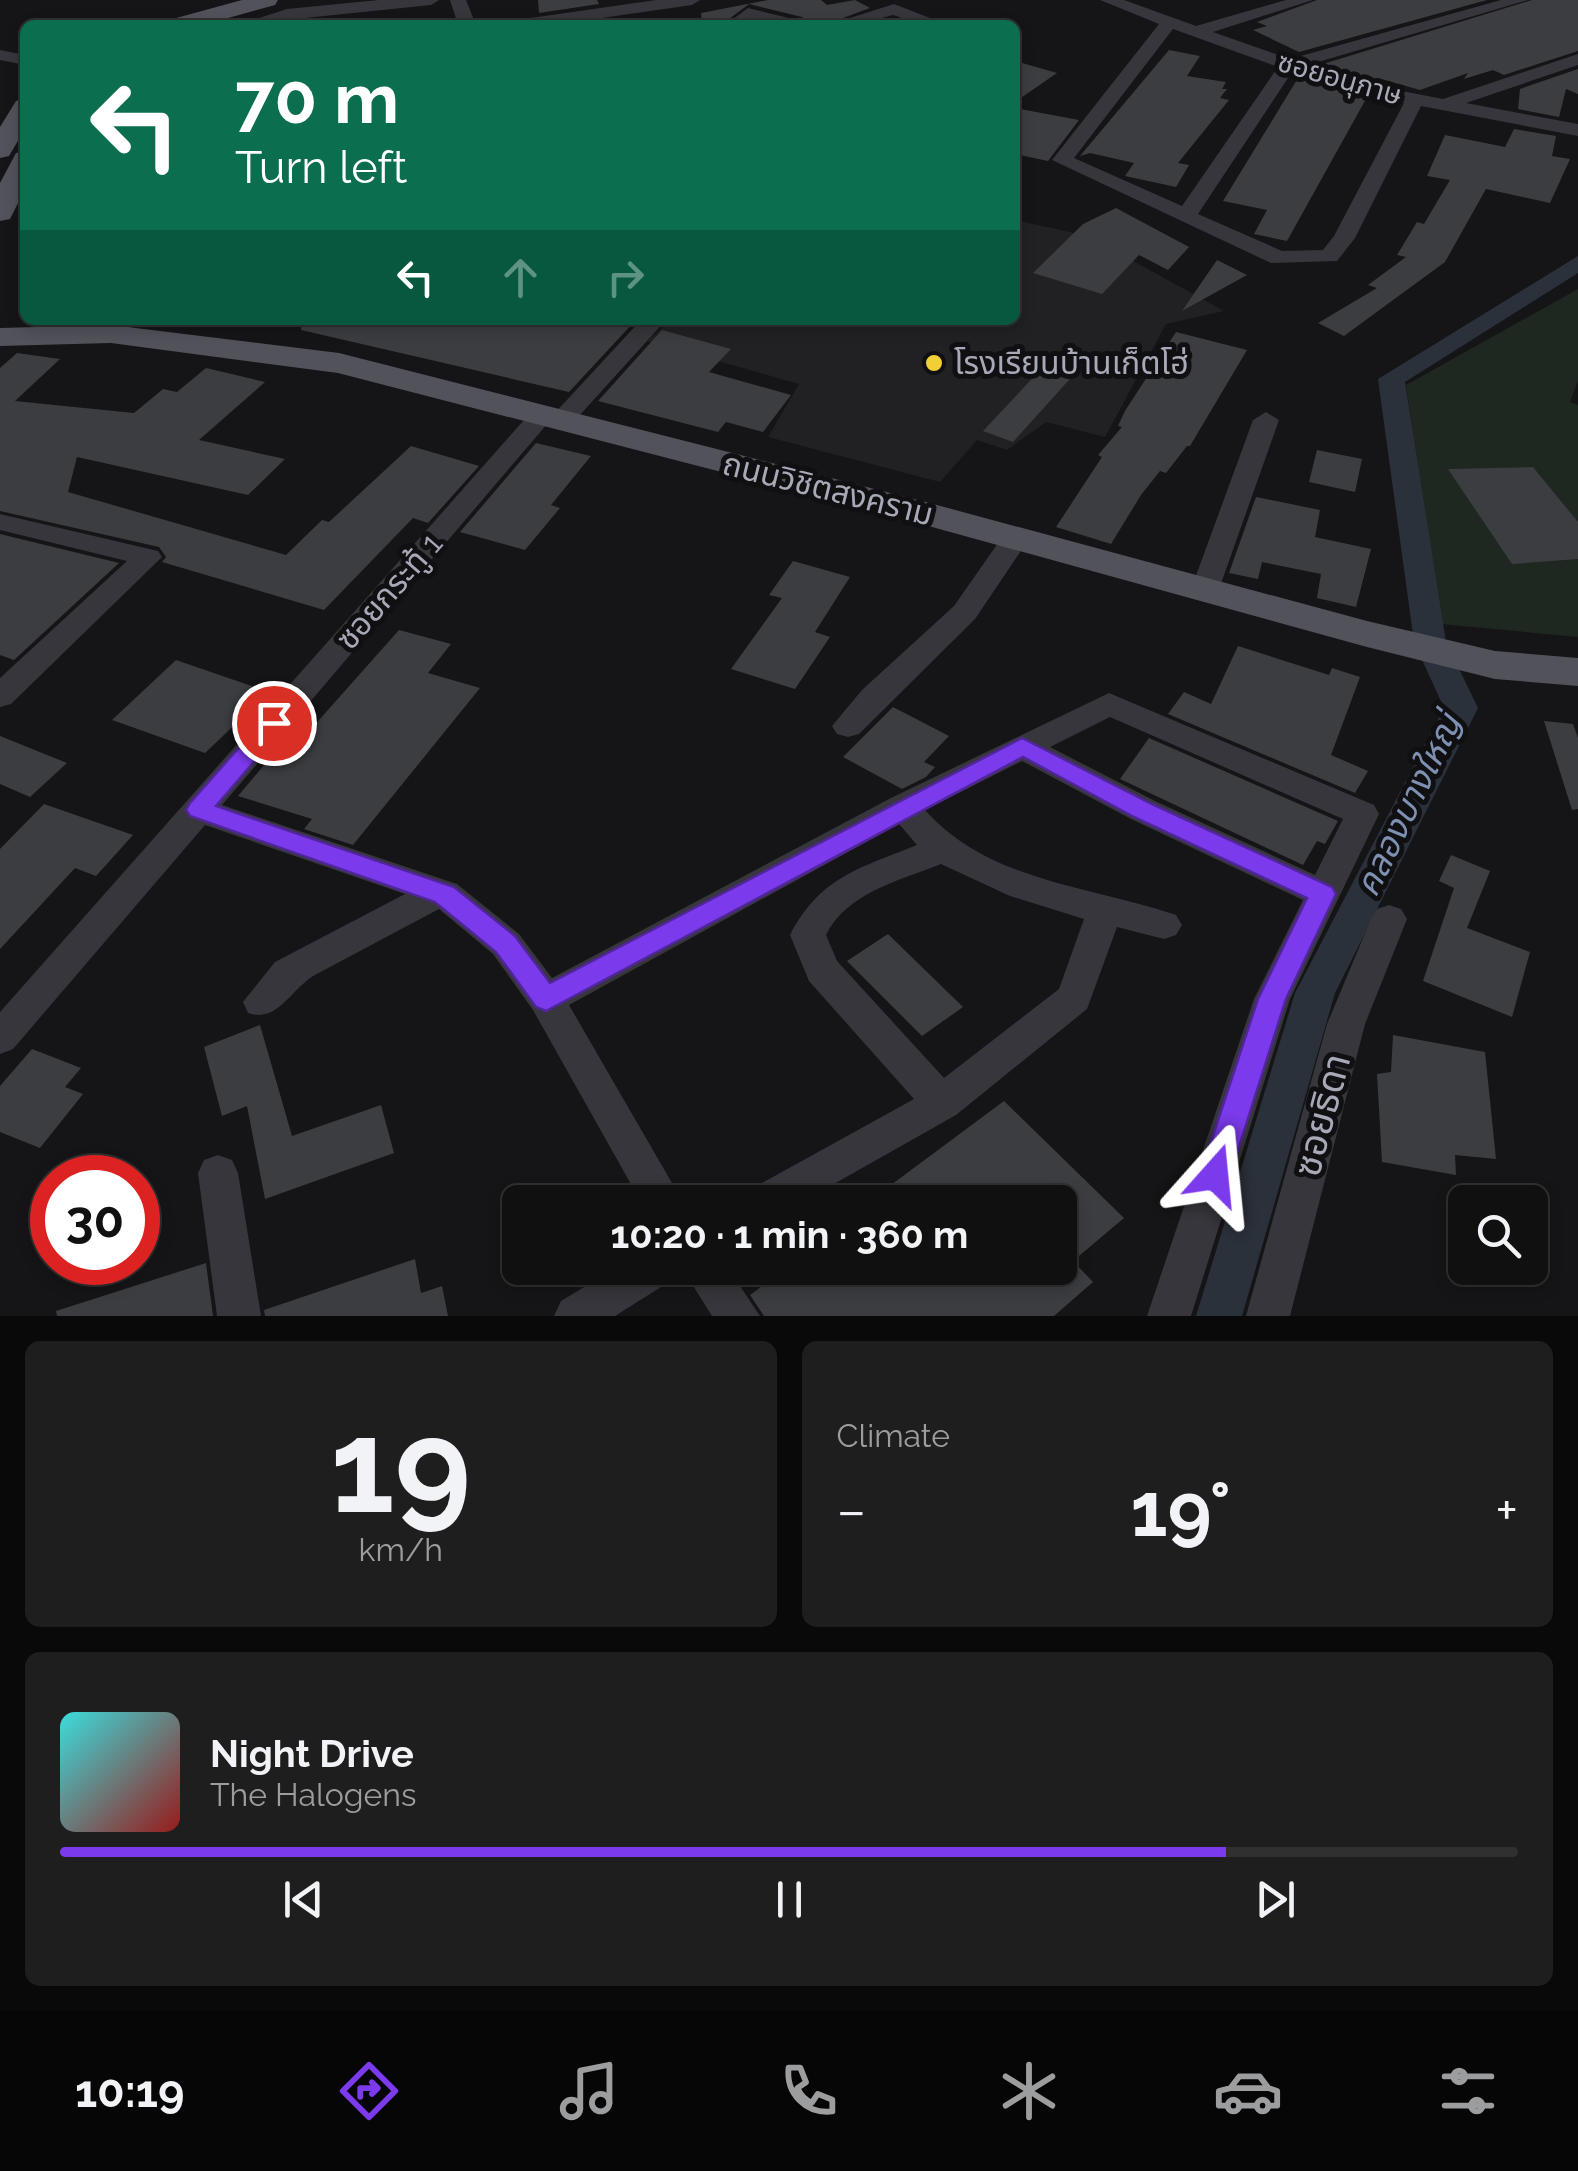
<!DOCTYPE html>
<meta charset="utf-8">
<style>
:root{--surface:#101011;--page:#1e1e1f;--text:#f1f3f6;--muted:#9c9d9f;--line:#303031;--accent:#7c3aed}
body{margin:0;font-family:Raleway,"Noto Sans Thai",sans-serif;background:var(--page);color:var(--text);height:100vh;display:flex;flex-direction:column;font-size:38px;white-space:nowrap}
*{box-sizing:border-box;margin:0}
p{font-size:32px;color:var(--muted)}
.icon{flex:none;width:55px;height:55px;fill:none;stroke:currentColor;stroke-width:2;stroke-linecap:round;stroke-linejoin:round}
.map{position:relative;height:1316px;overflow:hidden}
.side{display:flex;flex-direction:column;gap:25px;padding:25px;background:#090909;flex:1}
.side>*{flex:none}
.guide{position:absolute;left:20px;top:20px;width:1000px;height:305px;border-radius:15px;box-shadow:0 5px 15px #0003,0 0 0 2px var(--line);background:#0b6e4f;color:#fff;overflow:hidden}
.tools{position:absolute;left:1448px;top:1185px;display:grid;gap:20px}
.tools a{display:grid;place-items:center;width:100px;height:100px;border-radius:15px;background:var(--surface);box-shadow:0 5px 15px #0003,0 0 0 2px var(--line);font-size:50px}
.speed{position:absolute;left:30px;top:1155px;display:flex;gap:20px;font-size:50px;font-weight:700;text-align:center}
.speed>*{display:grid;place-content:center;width:130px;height:130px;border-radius:50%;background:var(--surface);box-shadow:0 5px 15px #0003,0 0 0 2px var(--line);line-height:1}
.speed .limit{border:15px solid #d22;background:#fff;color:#111}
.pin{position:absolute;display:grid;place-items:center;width:85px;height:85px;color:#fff;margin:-42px;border:5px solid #fff;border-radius:50%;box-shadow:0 2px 10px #0007}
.me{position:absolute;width:110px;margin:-55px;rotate:18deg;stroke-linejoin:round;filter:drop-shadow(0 0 8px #0008)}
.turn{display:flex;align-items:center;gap:35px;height:210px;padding:0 50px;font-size:45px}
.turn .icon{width:130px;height:130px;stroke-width:2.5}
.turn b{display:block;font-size:70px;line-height:85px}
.lanes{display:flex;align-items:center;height:95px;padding:0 50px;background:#0003;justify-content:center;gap:50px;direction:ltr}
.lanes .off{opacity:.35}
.big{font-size:75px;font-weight:700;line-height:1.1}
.side .card{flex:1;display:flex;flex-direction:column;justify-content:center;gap:15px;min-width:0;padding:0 35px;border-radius:15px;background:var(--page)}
.side .dial{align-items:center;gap:0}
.dial b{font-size:130px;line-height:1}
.song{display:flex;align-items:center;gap:30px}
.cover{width:120px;height:120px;border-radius:15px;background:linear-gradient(135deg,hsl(180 70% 55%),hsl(0 70% 35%))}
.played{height:10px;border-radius:5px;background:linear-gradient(90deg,var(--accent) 80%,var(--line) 80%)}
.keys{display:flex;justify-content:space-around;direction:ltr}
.heat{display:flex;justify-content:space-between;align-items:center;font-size:55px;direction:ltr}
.side .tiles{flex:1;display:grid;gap:25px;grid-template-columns:1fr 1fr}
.card:last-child{grid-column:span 2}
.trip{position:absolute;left:502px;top:1185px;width:575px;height:100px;border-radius:15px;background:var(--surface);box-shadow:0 5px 15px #0003,0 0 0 2px var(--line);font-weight:700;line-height:100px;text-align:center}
.tab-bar{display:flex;height:160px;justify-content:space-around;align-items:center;background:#060607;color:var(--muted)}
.tab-bar .icon{width:70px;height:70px}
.tab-bar .on{color:var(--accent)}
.tab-bar b{font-size:45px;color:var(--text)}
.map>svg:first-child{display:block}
.built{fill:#212124}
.green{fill:#1f2721}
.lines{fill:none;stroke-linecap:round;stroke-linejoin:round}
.canal{fill:#2b313b;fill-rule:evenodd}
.building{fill:#3c3d41}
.minor{fill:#36363c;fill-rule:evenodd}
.major{fill:#52525b;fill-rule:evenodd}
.route{fill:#7c3aed;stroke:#51269a;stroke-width:2.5}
.poi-dot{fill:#f0d034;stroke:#101012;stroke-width:4}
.labels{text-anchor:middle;stroke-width:10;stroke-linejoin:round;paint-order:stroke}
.far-street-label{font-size:28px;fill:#a7a9b7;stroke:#101012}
.poi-label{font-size:32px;fill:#a7a9b7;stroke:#101012;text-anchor:start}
.street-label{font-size:32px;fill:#a7a9b7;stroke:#101012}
.water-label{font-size:35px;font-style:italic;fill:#7e91b2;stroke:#101012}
.near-street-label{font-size:38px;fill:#a7a9b7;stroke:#101012}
</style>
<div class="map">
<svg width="1578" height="1316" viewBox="0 0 1578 1316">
<rect width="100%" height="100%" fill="#151517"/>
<path class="built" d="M1015 220 1088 236 1224 311 1166 324 1105 437 1046 422 1007 450 977 440 940 482 768 437 799 384 647 341 671 320H1015Z"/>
<path class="green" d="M1578 289V381L1570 402 1578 405V637L1441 624 1406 385Z"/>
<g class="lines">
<path class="canal" d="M1578 256V273L1405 382 1446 642 1478 708 1335 993 1242 1316H1196L1295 993 1444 708 1414 642 1378 379Z"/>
</g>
<path class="building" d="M538 0H597L599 4 539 13Z
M768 0H821L827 5 855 0 870 8 824 25H808L802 17 749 4 721 25H702L701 13Z
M1317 0H1487L1299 52 1253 30 1267 26 1257 22Z
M1532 0H1578V51L1504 75 1493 70 1464 79 1468 73 1420 90 1378 78 1375 82 1357 78 1323 64Z
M1169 50 1200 56 1187 76 1226 82 1222 89H1227L1220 98 1229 100 1178 163 1189 165 1176 187 1125 176 1134 163 1090 153 1080 156Z
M1015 61 1057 73 1015 102Z
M1578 69V94L1566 89 1559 117 1518 109 1520 89Z
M1298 78 1366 99 1287 241 1254 234 1267 210 1223 201Z
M1015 108 1079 120 1048 161 1015 154Z
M1514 129 1556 136 1552 156 1570 159 1550 203 1486 189 1445 262 1344 336 1318 323 1377 288 1368 285 1406 257 1397 255 1417 222 1424 224 1450 180 1427 176 1445 135 1505 147Z
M1116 208 1189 247 1168 270 1139 255 1102 294 1033 273 1083 224Z
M1217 260 1247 275 1182 311Z
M302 320H621L633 323 569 392 301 330Z
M662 330 731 349 709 372 791 395 763 432 726 422 718 432 598 401Z
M1176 332 1247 350 1190 446H1187L1166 473 1160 471 1141 495 1111 544 1056 527 1102 457 1098 455 1122 427 1118 426 1125 411Z
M1057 352 1086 361 1013 442 983 431Z
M17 353 60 359 15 401 134 413 163 389 177 392 206 368 265 382 199 440 285 459 248 495 77 457 68 492 286 555 322 520 329 522 411 446 479 466 428 523 413 518 324 610 162 562 166 557 159 547 0 511V368Z
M536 443 591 456 551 505 560 508 525 550 460 532Z
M1317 450 1362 459 1355 492 1309 482Z
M1533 467 1578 522V559L1512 564 1448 469Z
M1256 497 1320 510 1315 537 1371 549 1356 607 1317 598 1321 574 1262 562 1258 579 1229 573Z
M0 534 119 563 14 660 0 655Z
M793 561 850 577 815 632 830 637 795 689 731 669 782 598 769 595Z
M399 630 451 644 428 673 480 688 353 845 304 829 312 819 238 796 275 752 287 756Z
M1238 646 1329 675 1332 668 1360 677 1331 755 1368 771 1355 793 1168 714 1184 692 1211 704Z
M176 660 269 692 205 753 112 720Z
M893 707 949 736 924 762 935 767 926 777 902 789 843 757Z
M1544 721 1573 724 1578 738V809L1572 810Z
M0 736 67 763 30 797 0 784Z
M1149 738 1338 821 1325 844 1317 841 1303 865 1120 779Z
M44 804 133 835 96 876 75 868 0 949V849Z
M1451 855 1490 871 1467 928 1530 952 1512 1017 1423 981 1454 888 1439 881Z
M888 934 963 1007 922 1036 847 961Z
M260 1025 292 1136 381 1105 394 1153 265 1199 247 1106 222 1116 204 1047Z
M1393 1035 1485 1052 1496 1159 1455 1155 1456 1175 1382 1162 1377 1074 1391 1072Z
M32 1049 81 1068 65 1087 83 1094 40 1148 0 1132V1086Z
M1004 1101 1124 1218 1073 1261 1093 1282 1054 1316H764L750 1295 787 1268H1060V1202H868Z
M415 1259 421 1293 442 1286 448 1316H265L264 1310Z
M206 1263 213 1316H57L56 1311Z"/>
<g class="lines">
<path class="minor" d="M379 0H439L431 5 238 25 287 9Z
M450 0H466L476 25H458Z
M656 0H700L692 5 553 25H508L517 20Z
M1100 0H1124L1196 26 1286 0H1313L1213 32 1290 59 1501 0H1528L1308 65 1356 82 1443 99 1578 54V65L1466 103 1578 124V136L1421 106 1355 238 1337 261 1271 263 1052 160 1159 24ZM1173 29 1278 67 1182 206 1074 158ZM1292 72 1345 91 1404 103 1334 236 1323 250 1282 251 1198 214Z
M894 4 948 25H923L893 15 856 25H828Z
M748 8 801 21 804 25H774L751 19 744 25H725Z
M0 50 25 55V65L0 60Z
M113 320H139L119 339H103L99 334Z
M641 320H666L569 427 560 430 548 423 222 805 457 884 519 934 552 978 891 798 1109 693 1374 805 1379 814 1290 999 1191 1316H1147L1254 999 1303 900 1131 819 1022 761 925 810C989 882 1090 886 1176 915L1182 925 1176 935 1164 939 1117 927 1087 1009 956 1115 802 1202H745L751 1189 914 1099 809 981 790 935C820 877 860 868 917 845L899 824 569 1005 683 1202H641L533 1010 493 954 439 909 313 976C290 991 277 1023 248 1013L243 1002 275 962 405 894 205 825 13 1049 0 1054V1012L532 411 541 408 553 415ZM1110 717 1343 819 1315 875 1155 801 1050 747ZM941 864 1010 896 1084 919 1059 989 944 1078 837 961 826 935C846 893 901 880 941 864Z
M1266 412 1279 420 1218 592 1214 599H1194L1190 592 1253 420Z
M0 514 158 551 162 557 11 704 0 707V678L127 561 0 530Z
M1015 530 1025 533 1029 539 975 619 859 734 848 737 837 734 832 726 862 690 954 606 1005 533Z
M1389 905 1401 909 1407 919 1365 1024 1290 1316H1246L1327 1024 1371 919 1377 909Z
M218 1155 232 1160 238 1173 261 1316H217L198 1173 204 1160Z
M616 1268H675L669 1282 615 1316H554L561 1301Z
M682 1268H728L760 1316H712Z"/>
<path class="major" d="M242 0H278L275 5 203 25H165L169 20Z
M25 98V129L9 156 0 158V127L16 101Z
M25 151V189L10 219 0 221V183L16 153Z
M111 325 339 353 922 501 1367 621 1495 651 1578 658V686L1495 679 1367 647 896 517 338 373 111 343 0 346V328Z"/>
</g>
<path class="route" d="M274 715 282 717 286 723 282 729 216 806 454 887 515 936 550 983 1022 738 1152 804 1332 887 1336 894 1286 999 1230 1175 1226 1185 1215 1189 1204 1185 1200 1175 1258 999 1307 898 1134 817 1023 757 546 1011 536 1007 496 952 435 902 190 816 186 810 190 803 266 717Z"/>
<circle class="poi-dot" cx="934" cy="363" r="10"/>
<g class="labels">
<g class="far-street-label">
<text transform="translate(1340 78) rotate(16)" y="10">ซอยอนุภาษ</text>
</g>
<g class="poi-label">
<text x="954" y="374">โรงเรียนบ้านเก็ตโฮ่</text>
</g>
<g class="street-label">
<text transform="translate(828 489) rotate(14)" y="11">ถนนวิชิตสงคราม</text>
<text transform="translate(389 591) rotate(-49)" y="11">ซอยกระทู้ 1</text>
</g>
<g class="water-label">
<text transform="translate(1408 805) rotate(-64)" y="12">คลองบางใหญ่</text>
</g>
<g class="near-street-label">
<text transform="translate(1322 1115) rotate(-75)" y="13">ซอยธิดา</text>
</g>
</g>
</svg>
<div class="tools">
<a><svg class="icon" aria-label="search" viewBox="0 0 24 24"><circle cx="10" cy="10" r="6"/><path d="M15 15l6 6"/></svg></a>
</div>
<div class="speed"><div class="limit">30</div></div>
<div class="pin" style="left:274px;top:723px;background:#d93025"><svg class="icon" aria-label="arrive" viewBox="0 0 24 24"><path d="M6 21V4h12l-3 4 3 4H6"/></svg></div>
<svg class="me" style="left:1215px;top:1175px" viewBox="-20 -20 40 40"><path d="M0-17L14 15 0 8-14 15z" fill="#7c3aed" stroke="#fff" stroke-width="4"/></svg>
<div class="trip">10:20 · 1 min · 360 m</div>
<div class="guide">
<div class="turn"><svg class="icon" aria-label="left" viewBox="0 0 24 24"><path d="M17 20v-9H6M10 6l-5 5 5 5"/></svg><div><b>70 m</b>Turn left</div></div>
<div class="lanes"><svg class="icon" aria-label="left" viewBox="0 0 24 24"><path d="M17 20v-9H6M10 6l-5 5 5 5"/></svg><svg class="icon off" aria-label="ahead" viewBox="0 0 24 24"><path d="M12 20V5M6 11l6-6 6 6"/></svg><svg class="icon off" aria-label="right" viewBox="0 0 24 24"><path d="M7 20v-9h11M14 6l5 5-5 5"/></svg></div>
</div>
</div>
<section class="side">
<div class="tiles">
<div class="card dial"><b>19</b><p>km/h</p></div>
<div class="card"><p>Climate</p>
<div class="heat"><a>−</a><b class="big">19°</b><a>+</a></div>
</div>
<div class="card">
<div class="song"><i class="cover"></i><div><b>Night Drive</b><p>The Halogens</p></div></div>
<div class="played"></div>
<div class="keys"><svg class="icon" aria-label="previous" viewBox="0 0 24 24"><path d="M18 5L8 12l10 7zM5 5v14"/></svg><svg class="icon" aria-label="pause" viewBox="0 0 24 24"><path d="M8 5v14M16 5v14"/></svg><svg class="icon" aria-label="next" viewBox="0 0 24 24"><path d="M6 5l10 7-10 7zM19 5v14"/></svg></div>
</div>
</div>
</section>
<nav class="tab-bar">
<b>10:19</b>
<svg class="icon on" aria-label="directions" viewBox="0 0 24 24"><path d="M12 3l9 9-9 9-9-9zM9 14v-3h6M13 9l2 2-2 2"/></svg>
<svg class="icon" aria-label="music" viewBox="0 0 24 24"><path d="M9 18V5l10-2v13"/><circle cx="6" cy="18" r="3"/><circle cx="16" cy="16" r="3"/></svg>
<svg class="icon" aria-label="phone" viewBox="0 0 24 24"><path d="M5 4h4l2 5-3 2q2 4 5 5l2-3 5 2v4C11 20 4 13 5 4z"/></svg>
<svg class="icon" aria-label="climate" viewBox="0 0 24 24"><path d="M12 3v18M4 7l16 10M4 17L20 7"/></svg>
<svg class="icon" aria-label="car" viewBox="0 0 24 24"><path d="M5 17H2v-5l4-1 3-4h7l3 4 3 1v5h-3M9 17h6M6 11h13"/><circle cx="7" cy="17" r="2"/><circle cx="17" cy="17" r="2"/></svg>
<svg class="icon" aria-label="filters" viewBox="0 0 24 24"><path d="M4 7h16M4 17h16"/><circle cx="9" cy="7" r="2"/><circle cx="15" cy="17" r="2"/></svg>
</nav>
